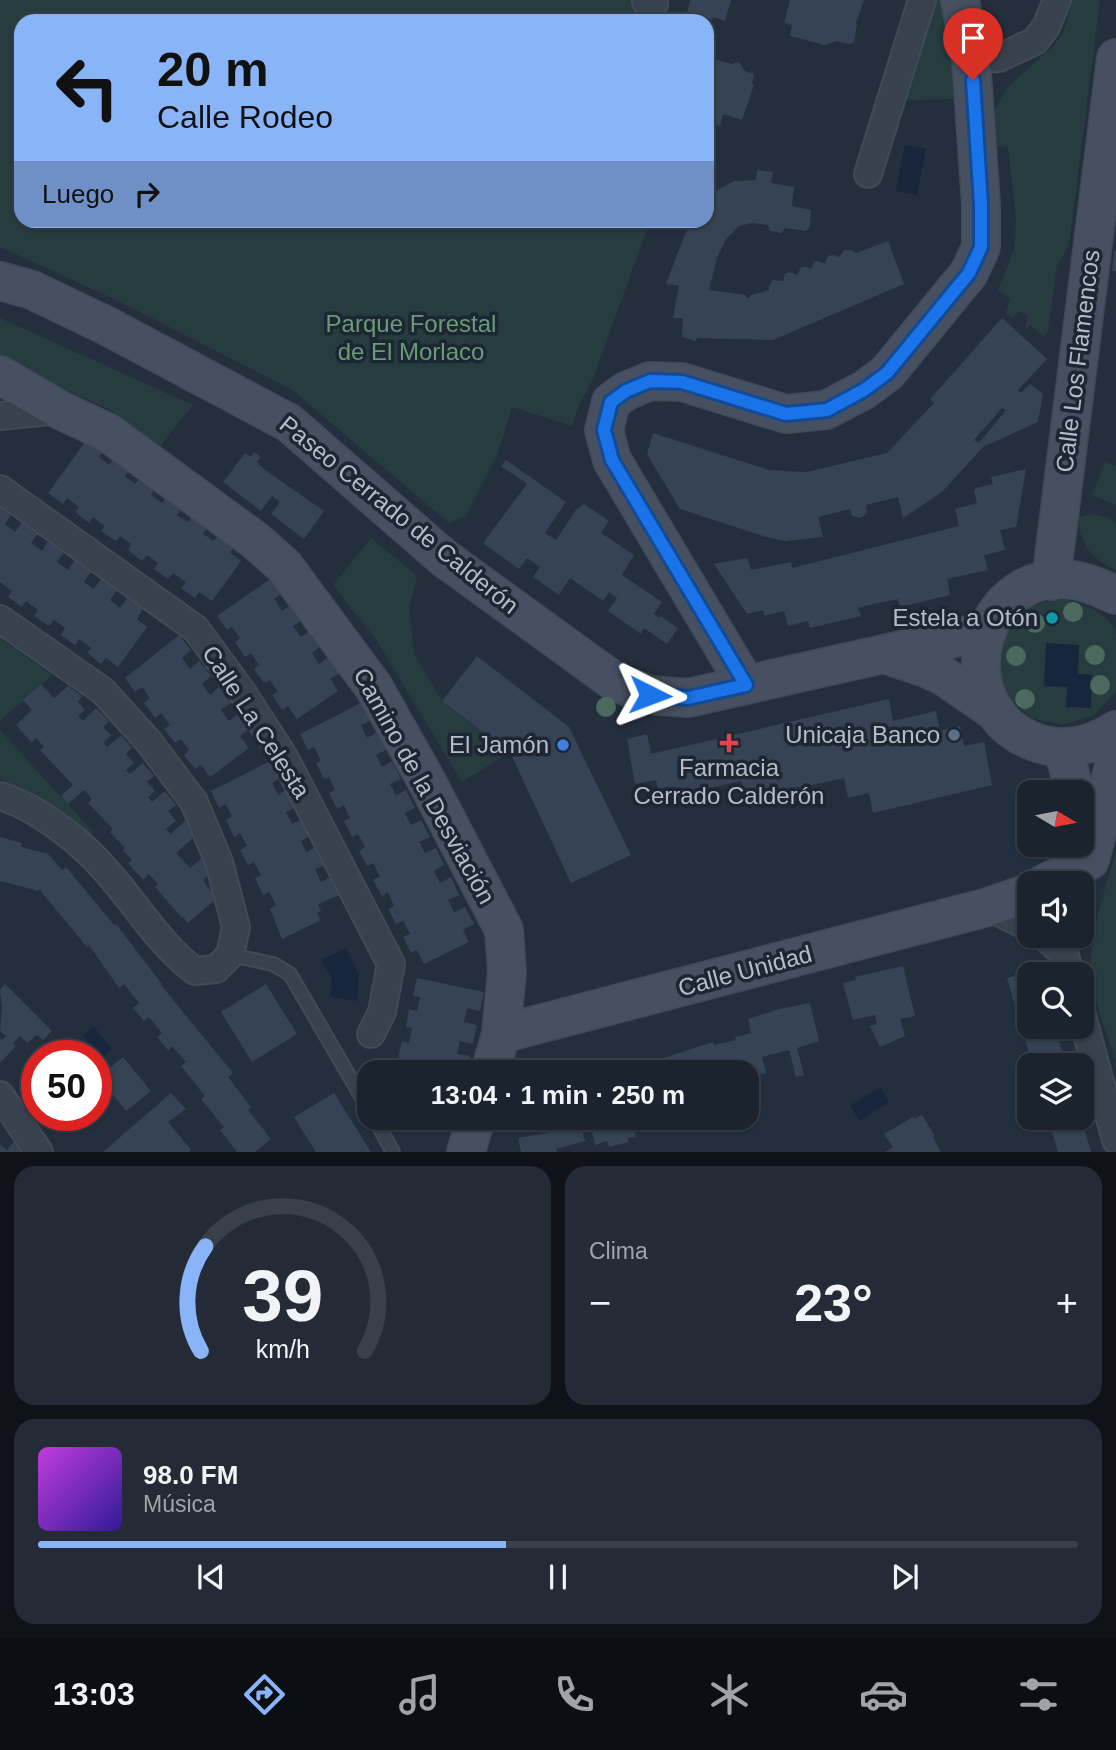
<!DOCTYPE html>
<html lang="es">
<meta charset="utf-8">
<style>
:root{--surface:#1b232e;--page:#242b36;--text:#f1f3f6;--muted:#a0a4aa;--line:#39404a;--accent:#8ab4f8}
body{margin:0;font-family:Helvetica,sans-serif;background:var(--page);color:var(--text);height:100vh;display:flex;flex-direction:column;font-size:26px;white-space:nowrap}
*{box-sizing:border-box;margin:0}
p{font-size:23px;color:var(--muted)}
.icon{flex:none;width:38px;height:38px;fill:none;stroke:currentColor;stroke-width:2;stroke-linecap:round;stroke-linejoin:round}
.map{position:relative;height:1152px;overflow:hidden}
.sheet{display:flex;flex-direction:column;gap:14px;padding:14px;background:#0f1319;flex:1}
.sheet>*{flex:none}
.top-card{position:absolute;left:14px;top:14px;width:700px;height:214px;border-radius:21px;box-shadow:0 2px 5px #0004,0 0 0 2px var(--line);background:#8ab4f8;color:#111;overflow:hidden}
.needle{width:46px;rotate:100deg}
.tools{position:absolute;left:1017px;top:780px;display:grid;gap:14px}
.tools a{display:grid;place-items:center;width:77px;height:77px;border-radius:14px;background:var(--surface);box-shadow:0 2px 5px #0004,0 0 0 2px var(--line);font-size:35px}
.speed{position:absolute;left:21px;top:1040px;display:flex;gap:14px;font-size:35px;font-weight:700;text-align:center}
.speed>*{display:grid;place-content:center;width:91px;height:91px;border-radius:50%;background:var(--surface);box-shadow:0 2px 5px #0004,0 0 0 2px var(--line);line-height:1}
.speed .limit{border:10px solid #d22;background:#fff;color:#111}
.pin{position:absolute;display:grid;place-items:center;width:60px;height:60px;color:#fff;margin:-72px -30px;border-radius:50% 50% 50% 0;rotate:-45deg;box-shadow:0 0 7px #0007}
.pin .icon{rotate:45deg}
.me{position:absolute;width:77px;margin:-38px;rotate:93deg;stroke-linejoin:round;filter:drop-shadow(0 0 5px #0008)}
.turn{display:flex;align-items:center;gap:24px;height:147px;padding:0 28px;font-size:32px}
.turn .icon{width:91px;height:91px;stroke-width:2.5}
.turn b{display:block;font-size:49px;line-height:60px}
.then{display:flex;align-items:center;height:66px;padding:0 28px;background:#0003;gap:14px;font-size:26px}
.big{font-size:52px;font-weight:800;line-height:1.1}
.sheet .card{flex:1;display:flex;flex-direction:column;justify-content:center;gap:10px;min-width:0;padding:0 24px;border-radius:21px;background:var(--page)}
.sheet .dial{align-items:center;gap:0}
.dial svg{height:182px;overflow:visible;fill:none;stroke:var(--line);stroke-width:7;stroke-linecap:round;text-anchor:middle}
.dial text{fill:var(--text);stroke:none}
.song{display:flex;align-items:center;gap:21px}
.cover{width:84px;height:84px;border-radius:10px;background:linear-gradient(135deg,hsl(290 70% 55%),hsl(250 70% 35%))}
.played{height:7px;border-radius:4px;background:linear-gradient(90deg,var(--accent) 45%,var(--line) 45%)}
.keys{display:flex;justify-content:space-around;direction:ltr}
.heat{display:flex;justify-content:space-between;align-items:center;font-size:38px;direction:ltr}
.sheet .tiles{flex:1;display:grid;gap:14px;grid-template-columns:1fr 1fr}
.card:last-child{grid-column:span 2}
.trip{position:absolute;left:357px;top:1060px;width:402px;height:70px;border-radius:21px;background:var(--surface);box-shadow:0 2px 5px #0004,0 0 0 2px var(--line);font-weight:800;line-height:70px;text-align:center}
.tabs{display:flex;height:112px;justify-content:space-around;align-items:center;background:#0b0e12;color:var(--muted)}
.tabs .icon{width:49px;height:49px}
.tabs .current{color:var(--accent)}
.tabs b{font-size:32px;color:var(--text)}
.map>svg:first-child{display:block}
.green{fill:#263c3f;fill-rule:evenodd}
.water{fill:#17263c}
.building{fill:#364354;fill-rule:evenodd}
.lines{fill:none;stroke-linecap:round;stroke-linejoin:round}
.lane-casing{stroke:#414a57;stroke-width:16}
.street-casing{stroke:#414a57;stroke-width:30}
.secondary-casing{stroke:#414a57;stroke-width:40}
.lane{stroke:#38414e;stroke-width:12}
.street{stroke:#38414e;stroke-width:26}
.secondary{stroke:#465061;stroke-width:37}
.tree{fill:#4b6a5d}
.route-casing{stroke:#114b97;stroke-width:18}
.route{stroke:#1a73e8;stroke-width:12}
.culture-dot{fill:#0f9aa8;stroke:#1d2633;stroke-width:2.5}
.service-dot{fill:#5c6f8a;stroke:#1d2633;stroke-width:2.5}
.health-dot{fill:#e0444e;stroke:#1d2633;stroke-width:2.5}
.shop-dot{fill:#3f7fe0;stroke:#1d2633;stroke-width:2.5}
.labels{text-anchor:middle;stroke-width:7;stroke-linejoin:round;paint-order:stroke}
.park-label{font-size:24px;fill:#6b9a76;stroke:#1d2633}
.street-label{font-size:24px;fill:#b4bcc9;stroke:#1d2633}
.poi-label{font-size:24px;fill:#b4bcc9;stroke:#1d2633;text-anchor:end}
</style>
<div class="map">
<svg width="1116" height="1152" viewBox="0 0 1116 1152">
<rect width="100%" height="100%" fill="#242f3e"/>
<path class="green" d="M0 0H636L632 21H21V220L650 221 592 381 580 402 572 426 512 407 498 453 466 516 449 523 291 389 116 300 0 247Z
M935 0H949L958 99 906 100Z
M1073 0H1100L1069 246 1057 265 1048 332 1044 337 1030 325 1025 330 1028 315 1019 311 1012 319 1006 313 1010 299 998 290 1014 250 1016 220 1008 147 995 145V109L1008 87 1054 45 1064 31Z
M0 318 193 405 160 446 109 409 43 380 0 355Z
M1105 462 1116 466V505L1092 495Z
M1093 514 1113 519 1116 523V571C1089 555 1082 549 1078 517Z
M371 538 417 576 409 609 414 654 442 701 510 752 462 782 375 638 333 585Z
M1059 598C1079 603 1109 610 1116 634V692L1094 715 1063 725 1031 718 1007 695 997 664 1005 632 1027 608ZM1078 674 1092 675 1066 707 1067 687Z
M0 638 52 675 1 720 0 724Z
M0 730 94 833 90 836 0 779Z
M1116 850V1065C1107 1033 1091 997 1091 963 1091 932 1107 882 1116 850Z"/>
<path class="water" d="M905 145 926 149 917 195 896 191Z
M1046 643 1079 645 1078 674 1092 675 1091 708 1066 707 1067 687 1044 686Z
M346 948 359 974 357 1001 330 997 332 979 321 960Z
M94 1027 112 1049 102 1058 83 1036Z
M880 1087 889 1102 860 1121 850 1106Z"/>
<path class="building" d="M690 0H731L725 21 713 17 712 20 687 13Z
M790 0H864L856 23 857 25 854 42 849 44 837 41 825 45 790 36 792 25 784 23Z
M707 57 731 64 739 62 745 71 754 74 752 84 754 85 742 120 723 114 720 126 707 122Z
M757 170 773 172 771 183 794 187 792 206 811 210 810 227 806 231 785 228 781 233 770 231 768 225 752 223 739 226 726 239 717 258 709 290 746 295V297L749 298 751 295 769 290V286L773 280 783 281 785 274 790 272 797 275 801 268 805 266 811 269 814 262 818 261 825 264 828 256 833 255 839 257 844 250H852L856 253 888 241 904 284 773 340 697 338 696 341 682 337 683 318H673L679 286 666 284 689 224 691 220H707V197L709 195 734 181 756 180Z
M1114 251H1116V271H1112Z
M1002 318 1047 359 1018 390 1021 393 1030 384 1043 394 1038 422 983 447 942 492 903 518 898 497 866 505 867 513 860 518 852 516 850 509 818 517 823 537 785 541 766 537 680 509 647 454 653 433 769 470 784 471 807 472 887 453 934 403 930 399ZM1002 408 1006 410 979 443 974 440Z
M88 438 104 450 99 457 109 465 115 457 131 469 125 476 135 484 141 476 157 487 151 495 162 503 167 495 183 506 177 515 188 522 194 514 209 525 203 534 214 541 220 533 236 544 230 553 241 561 212 601 199 592 195 598 181 588 186 582 173 573 168 579 154 569 158 563 147 555 142 561 128 550 131 544 120 536 116 541 101 531 105 526 93 517 89 523 75 512 79 507 67 498 63 504 48 493Z
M254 452 261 457 257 462 265 470 324 511 304 539 271 514 280 502 272 496 261 511 223 482 245 453 251 457Z
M506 460 566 502 545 533 556 540 576 510 584 504 609 521 601 533 634 555 622 575 662 602 654 614 659 618 660 616 678 628 667 644 644 628 641 634 608 611 617 598 609 592 603 601 570 578 559 595 533 577 540 567 533 562 527 558 519 569 483 543 527 484 501 466Z
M1026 469 1016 527 1000 530 1005 550 984 555 988 570 947 579 950 595 900 607 898 599 878 603 858 608 861 616 810 628 808 621 788 626 784 611 764 616 763 610 747 614 714 564 747 558 751 570 791 562 792 568 959 526 955 509 977 503 974 491 976 488 993 484 991 477Z
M0 507 11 515 5 524 15 532 22 522 38 534 31 543 42 551 48 541 64 552 57 562 68 570 75 560 91 572 84 582 94 589 101 579 117 590 110 600 120 608 127 598 143 609 137 619 147 627 118 667 106 658 101 664 87 653 91 648 79 639 75 645 61 635 65 628 54 620 49 626 34 616 38 610 26 601 22 607 8 597 12 591 0 582Z
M273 577 284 592 274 599 282 611 292 604 303 620 293 626 301 637 310 631 321 646 312 653 319 664 328 657 340 673 330 679 338 691 297 719 288 706 282 710 272 695 278 692 270 680 264 683 254 669 259 665 251 653 245 657 235 642 240 638 232 627 227 630 217 616Z
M179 635 191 650 182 658 190 669 199 661 211 676 202 684 210 695 219 687 231 703 221 710 229 721 239 713 251 728 240 736 249 748 210 777 201 765 195 769 184 755 189 750 181 739 175 743 164 729 170 725 161 713 155 718 144 703 150 698 142 687 135 692 125 678Z
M477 656 569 727 631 855 571 883 510 752 442 701Z
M41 684 54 698 68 686 82 696 78 702 85 710 78 716 83 721 96 708 109 721 103 727 111 735 103 743 107 747 121 735 132 748 126 754 134 763 126 770 130 774 143 763 154 776 147 782 155 791 148 797 152 802 165 791 176 805 168 811 176 821 166 829 171 834 185 821 193 838 176 853 190 868 202 858 209 874 203 880 216 899 188 923 183 917 182 918 155 887 158 884 149 874 143 880 128 863 132 860 123 850 125 848 110 832 113 829 88 803 92 799 84 790 68 804 61 796 73 785 40 750 44 747 36 738 32 743 16 725 32 710 23 700Z
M889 699 893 721 936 711 940 731 960 726 964 746 984 742 992 785 873 813 869 793 848 798 844 778 745 800 741 781 660 799 656 780 635 784 627 739 647 734 651 754Z
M361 703 370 721 361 725 367 738 377 732 386 750 376 755 382 767 392 761 401 779 390 784 396 795 406 790 415 808 405 813 411 825 421 820 430 837 419 842 425 853 436 848 444 865 434 871 440 883 451 877 459 895 448 900 454 912 465 907 474 924 463 930 469 942 424 964 417 950 411 953 403 937 410 934 403 921 396 924 388 909 394 906 388 892 382 896 373 880 380 876 373 863 367 866 359 851 365 847 358 834 352 837 344 821 350 818 344 805 337 809 329 793 335 790 329 777 324 779 316 763 321 761 314 747 308 750 300 734Z
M272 760 280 778 272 783 278 795 287 789 296 807 286 812 292 824 302 819 310 836 301 841 306 852 316 847 325 865 315 869 321 882 331 877 340 895 318 904 321 911 317 913 321 920 282 939 270 909 276 905 269 892 263 895 255 878 261 875 254 862 248 865 240 850 247 846 240 833 234 837 226 820 232 816 226 804 219 808 211 791Z
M0 837 22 843 21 847 48 854 62 870 66 867 114 925 116 924 162 984 161 985 233 1073 228 1077 251 1107 248 1110 271 1139 255 1152H237L220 1130 224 1127 201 1099 205 1096 181 1066 186 1062 172 1046 168 1050 157 1037 162 1033 149 1017 144 1021 133 1008 139 1003 124 984 119 988 89 945 87 947 39 889V891L0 881Z
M903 966 915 1016 900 1019 905 1036 880 1047 870 1026 877 1024 875 1015 853 1020 843 983 856 980 855 977Z
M1037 969 1039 975H1029V1027H1055L1066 1066H1033L1007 978Z
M417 978 484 992 480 1011 467 1008 464 1022 477 1025 473 1044 460 1041 457 1054 470 1056 466 1073H402L405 1060 398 1059 402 1041 409 1043 412 1028 406 1027 409 1009 417 1011 420 997 413 996Z
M5 984 52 1031 43 1040 37 1035 27 1043 20 1036 13 1043 16 1046 0 1063V1038L2 1040 6 1036 0 1031 2 1008 0 990Z
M266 984 297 1034 252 1062 221 1012Z
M810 1003 819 1041 797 1048 804 1075 796 1077 789 1050 762 1057 766 1073 747 1078V1073H610L608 1064 623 1060 625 1065 656 1058 657 1060 713 1042 714 1045 736 1040 735 1037 751 1033 748 1019 779 1009Z
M123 1057 151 1091 126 1111 99 1077Z
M37 1064V1094L25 1077Z
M171 1093 186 1109 168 1122 191 1150 189 1152H103Z
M334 1093 361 1136 371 1152H316L294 1117Z
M922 1115 935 1136 933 1137 941 1152H885L893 1147 884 1134 913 1117 914 1119Z
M544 1118H579L585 1141 556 1149 557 1152H521L518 1138 548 1133Z
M589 1118H632L625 1121 626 1128 633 1126 636 1137 627 1138 629 1142 609 1147 607 1141 595 1145Z
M1048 1118H1081L1091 1152H1058Z
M15 1140 23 1152H0V1144L7 1150Z"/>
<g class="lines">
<g class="lane-casing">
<path id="lane" d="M230 955 273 964 290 974 369 1110
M374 1118 393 1152"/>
</g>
<g class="street-casing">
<path id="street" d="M646 0V2L654 4
M971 59 999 58 1035 41 1046 27 1057 0
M868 174 922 0
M0 416 60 410
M0 489 196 629 242 692 284 757 391 964 382 1012 371 1034
M0 619 103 691 149 742 194 802 219 862 236 927 230 955 216 969 195 971C160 945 138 907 109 874 83 843 39 808 0 796
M988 907 1029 927
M1044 936 1065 955 1070 975
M1082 1016 1116 1140
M0 1095 39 1152"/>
</g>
<g class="secondary-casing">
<path id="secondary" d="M0 281 32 290 107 326 289 423 444 558 615 682 650 695 688 698 986 631
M0 375 60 410 107 432 256 541 284 566 373 686 426 780 504 930 507 972 501 1034 490 1073
M1051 581 1116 58
M1116 595C1098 587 1080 579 1060 579 972 580 949 711 1035 742 1064 753 1091 746 1116 730
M884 654 926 668 945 677 997 713
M746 685 612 460 604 430 611 402 626 391 650 381 682 382 786 414 826 410 864 390 887 373 969 273 981 247V205L971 59 960 0
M1067 763 1075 793
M1044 884 1090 860 1116 758
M501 1034 988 907 1029 893
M466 1152 476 1118"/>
</g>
<use href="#lane" class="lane"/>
<use href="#street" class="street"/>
<use href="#secondary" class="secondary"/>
</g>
<g class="tree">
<circle cx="1073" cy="612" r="10"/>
<circle cx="1035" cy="623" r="10"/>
<circle cx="1095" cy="655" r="10"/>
<circle cx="1016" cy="656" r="10"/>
<circle cx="1100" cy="685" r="10"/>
<circle cx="1025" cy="699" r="10"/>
<circle cx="606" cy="707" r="10"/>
</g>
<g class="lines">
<g class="route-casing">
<path id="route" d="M650 695 688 698 746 685 612 460 604 430 611 402 626 391 650 381 682 382 786 414 827 410 864 390 887 373 969 273 981 247V205L973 80"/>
</g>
<use href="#route" class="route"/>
</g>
<circle class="culture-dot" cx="1052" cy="618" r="7"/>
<circle class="service-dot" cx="954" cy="735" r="7"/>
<path class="health-dot" d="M725.5 732.5h7v7h7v7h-7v7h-7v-7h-7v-7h7z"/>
<circle class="shop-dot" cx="563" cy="745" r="7"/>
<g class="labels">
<g class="park-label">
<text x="411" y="332">Parque Forestal<tspan x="411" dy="28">de El Morlaco</tspan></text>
</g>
<g class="street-label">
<text transform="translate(1078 361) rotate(-83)" y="8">Calle Los Flamencos</text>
<text transform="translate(399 515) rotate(39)" y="8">Paseo Cerrado de Calderón</text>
<text transform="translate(256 722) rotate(57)" y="8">Calle La Celesta</text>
<text transform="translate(424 786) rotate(61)" y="8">Camino de la Desviación</text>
<text transform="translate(745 971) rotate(-15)" y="8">Calle Unidad</text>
</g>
<g class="poi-label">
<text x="1038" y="626">Estela a Otón</text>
<text x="940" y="743">Unicaja Banco</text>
<text x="549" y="753">El Jamón</text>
<text x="729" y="776" text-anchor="middle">Farmacia<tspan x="729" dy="28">Cerrado Calderón</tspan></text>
</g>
</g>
</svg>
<div class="tools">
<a><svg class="needle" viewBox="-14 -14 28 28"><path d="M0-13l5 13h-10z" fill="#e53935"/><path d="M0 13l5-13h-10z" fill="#a0a4aa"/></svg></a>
<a><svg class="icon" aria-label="sound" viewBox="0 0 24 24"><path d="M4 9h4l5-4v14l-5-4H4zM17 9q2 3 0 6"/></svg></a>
<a><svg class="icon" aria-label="search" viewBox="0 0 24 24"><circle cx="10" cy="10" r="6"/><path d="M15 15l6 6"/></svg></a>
<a><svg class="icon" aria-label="layers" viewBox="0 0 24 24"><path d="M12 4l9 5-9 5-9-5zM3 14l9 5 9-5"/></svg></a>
</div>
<div class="speed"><div class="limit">50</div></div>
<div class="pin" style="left:973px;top:80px;background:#d93025"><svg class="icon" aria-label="arrive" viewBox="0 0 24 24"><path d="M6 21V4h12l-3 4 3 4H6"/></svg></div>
<svg class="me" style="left:650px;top:695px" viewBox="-20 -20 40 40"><path d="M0-17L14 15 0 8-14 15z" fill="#1a73e8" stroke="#fff" stroke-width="4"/></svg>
<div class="trip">13:04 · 1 min · 250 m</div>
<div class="top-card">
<div class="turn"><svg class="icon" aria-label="left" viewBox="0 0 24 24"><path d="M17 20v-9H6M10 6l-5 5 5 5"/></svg><div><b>20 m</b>Calle Rodeo</div></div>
<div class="then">Luego<svg class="icon" aria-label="right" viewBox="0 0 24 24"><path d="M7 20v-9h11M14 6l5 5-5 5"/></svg></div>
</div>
</div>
<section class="sheet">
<div class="tiles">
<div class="card dial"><svg viewBox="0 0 100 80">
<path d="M14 69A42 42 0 1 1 86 69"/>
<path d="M14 69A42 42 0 0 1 16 23" stroke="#8ab4f8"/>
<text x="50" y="56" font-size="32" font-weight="700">39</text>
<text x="50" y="72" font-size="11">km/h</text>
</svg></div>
<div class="card"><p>Clima</p>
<div class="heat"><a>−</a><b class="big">23°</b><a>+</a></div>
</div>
<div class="card">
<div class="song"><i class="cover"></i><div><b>98.0 FM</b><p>Música</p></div></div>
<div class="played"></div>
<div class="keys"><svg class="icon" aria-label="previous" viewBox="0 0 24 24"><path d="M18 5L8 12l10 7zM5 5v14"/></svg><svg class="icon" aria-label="pause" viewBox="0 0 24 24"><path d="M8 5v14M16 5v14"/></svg><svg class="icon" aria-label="next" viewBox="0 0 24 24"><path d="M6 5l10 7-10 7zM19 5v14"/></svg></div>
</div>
</div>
</section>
<nav class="tabs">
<b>13:03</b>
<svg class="icon current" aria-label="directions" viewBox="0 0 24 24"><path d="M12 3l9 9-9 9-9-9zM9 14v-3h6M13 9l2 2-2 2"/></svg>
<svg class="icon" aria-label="music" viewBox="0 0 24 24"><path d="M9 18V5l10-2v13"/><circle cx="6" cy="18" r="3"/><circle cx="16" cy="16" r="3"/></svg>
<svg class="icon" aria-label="phone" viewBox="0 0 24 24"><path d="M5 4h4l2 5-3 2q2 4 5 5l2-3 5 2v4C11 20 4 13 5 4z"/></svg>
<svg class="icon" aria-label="climate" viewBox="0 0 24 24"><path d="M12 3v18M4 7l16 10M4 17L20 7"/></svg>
<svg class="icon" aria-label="car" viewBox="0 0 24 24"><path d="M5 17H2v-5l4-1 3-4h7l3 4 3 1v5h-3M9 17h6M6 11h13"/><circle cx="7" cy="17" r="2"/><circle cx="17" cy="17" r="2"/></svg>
<svg class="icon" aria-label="filters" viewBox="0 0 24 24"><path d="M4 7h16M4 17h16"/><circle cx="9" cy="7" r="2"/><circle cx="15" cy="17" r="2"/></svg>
</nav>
